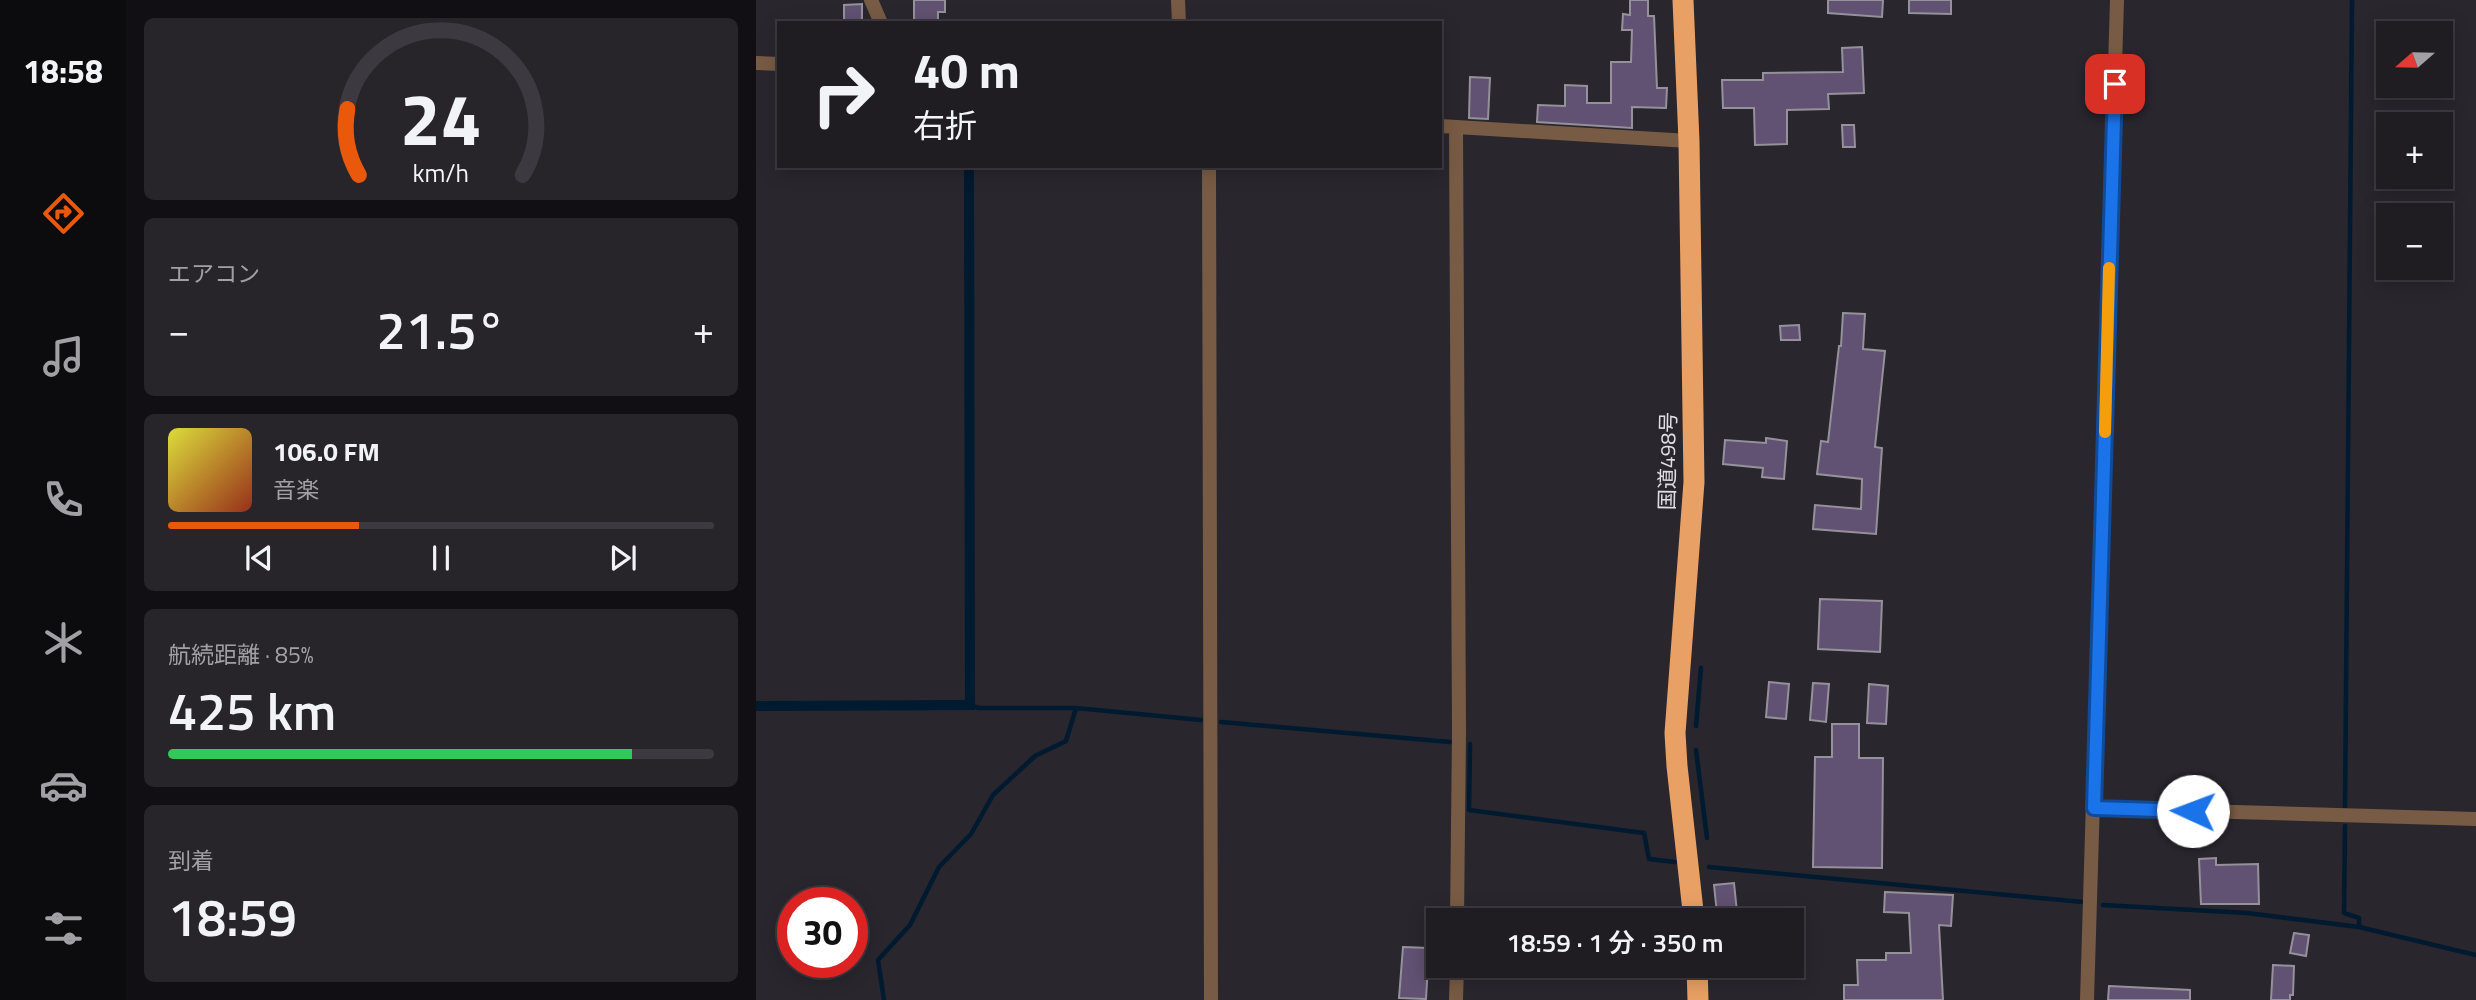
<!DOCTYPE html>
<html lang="ja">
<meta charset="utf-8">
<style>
:root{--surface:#1f1c22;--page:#27252a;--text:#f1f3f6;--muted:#a1a1a5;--line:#3c3a40;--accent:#ea580c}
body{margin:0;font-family:"Titillium Web","Noto Sans JP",sans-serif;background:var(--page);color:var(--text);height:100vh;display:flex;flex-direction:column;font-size:26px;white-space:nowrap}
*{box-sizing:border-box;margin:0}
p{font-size:23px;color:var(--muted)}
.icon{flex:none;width:38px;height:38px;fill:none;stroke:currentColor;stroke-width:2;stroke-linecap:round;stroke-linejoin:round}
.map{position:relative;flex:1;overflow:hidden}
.panel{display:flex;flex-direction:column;gap:18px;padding:18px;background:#110f13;width:630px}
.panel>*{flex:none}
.banner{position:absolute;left:21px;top:21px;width:665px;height:147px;border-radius:0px;box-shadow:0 4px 18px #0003,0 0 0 2px var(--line);background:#1f1c22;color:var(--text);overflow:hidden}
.needle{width:46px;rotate:250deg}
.controls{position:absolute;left:1620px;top:21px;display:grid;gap:14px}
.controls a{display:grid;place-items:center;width:77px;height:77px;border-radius:0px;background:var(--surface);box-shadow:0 4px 18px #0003,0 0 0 2px var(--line);font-size:35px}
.speed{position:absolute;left:21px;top:887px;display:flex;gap:14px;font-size:35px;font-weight:700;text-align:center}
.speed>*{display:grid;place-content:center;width:91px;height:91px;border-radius:50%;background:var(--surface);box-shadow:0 4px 18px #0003,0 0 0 2px var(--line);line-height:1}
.speed .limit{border:10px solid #d22;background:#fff;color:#111}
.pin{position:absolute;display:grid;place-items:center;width:60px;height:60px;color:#fff;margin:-30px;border-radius:14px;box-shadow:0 4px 10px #0006}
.me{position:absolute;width:77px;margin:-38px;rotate:272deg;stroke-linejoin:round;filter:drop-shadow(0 0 5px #0008)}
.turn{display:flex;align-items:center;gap:24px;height:147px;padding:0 21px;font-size:32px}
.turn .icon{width:91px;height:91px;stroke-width:2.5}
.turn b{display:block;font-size:49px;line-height:60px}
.big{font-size:52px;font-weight:600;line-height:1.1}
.panel .card{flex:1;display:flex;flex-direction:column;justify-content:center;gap:10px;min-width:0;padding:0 24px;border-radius:10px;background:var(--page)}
.panel .dial{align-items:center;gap:0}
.dial svg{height:182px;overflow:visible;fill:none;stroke:var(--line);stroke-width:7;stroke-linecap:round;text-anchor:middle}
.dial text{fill:var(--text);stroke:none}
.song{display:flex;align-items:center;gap:21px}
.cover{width:84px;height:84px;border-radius:10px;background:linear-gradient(135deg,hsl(60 70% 55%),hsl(10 70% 35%))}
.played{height:7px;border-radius:4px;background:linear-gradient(90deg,var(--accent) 35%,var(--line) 35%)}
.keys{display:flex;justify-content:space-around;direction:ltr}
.heat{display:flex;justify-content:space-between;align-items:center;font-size:38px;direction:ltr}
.charge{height:10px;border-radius:5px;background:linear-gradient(90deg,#34c759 85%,var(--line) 0)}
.trip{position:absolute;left:670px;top:908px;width:378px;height:70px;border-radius:0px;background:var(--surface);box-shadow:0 4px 18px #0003,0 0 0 2px var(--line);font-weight:600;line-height:70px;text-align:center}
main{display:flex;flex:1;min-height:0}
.tab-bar{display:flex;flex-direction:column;width:126px;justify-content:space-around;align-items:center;background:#0c0b0e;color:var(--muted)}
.tab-bar .icon{width:49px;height:49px}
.tab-bar .on{color:var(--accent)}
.tab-bar b{font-size:32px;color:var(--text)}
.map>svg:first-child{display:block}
.water{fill:#001a2f}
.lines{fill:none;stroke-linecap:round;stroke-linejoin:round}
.stream{stroke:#001a2f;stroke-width:4.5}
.building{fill:#615172;stroke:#95919b;stroke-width:2}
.street{stroke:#785b44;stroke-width:14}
.highway{stroke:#e9a064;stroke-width:21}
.route-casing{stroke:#114b97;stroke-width:18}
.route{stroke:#1a73e8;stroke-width:12}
.slow{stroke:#f59e0b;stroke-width:12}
.labels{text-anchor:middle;stroke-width:6;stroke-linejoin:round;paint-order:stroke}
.street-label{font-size:21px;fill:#e0dde3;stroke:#29262e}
</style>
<main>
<nav class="tab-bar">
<b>18:58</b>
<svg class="icon on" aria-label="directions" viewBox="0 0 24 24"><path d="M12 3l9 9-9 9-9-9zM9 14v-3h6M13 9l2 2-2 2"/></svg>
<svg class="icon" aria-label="music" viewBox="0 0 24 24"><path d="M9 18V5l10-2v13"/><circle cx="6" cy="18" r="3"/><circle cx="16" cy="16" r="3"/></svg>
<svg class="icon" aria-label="phone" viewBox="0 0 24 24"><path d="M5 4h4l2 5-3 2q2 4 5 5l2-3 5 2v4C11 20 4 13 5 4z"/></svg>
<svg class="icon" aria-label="climate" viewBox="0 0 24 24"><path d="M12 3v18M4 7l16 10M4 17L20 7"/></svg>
<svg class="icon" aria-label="car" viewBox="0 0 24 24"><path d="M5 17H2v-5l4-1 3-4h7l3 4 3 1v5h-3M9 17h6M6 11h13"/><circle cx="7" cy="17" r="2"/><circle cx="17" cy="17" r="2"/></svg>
<svg class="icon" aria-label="filters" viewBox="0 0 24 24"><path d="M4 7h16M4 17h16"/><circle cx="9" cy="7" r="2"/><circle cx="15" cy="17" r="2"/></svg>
</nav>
<section class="panel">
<div class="card dial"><svg viewBox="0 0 100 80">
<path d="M14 69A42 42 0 1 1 86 69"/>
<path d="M14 69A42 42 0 0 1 9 40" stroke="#ea580c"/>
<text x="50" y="56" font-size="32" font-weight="700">24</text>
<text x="50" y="72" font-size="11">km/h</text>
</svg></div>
<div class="card"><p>エアコン</p>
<div class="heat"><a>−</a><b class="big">21.5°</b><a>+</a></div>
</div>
<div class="card">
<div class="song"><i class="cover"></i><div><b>106.0 FM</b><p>音楽</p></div></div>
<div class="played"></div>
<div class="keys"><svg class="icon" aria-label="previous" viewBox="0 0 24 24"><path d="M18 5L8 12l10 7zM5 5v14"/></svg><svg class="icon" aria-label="pause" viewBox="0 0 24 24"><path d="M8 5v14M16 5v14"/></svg><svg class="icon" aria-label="next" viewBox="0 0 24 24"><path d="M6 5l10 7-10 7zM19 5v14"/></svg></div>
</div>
<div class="card"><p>航続距離 · 85%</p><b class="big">425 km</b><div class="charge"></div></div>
<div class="card"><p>到着</p><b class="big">18:59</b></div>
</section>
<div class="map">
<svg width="1720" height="1000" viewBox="0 0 1720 1000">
<rect width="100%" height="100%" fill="#29262e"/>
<path class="water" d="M208 166H218L219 710 0 711V701L209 700Z"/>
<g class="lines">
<path class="stream" d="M216 706 223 708H320L445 720
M465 722 694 742
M940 726 945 668
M714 744 713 810 888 833 893 859 919 862
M940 750 951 838
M1589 807 1596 0
M1589 826 1588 913 1603 918V927
M953 867 1327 902
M1347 905 1491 913 1603 927 1720 955
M128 1000 122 960 154 925 183 867 215 834 237 795 279 756 310 741 320 708"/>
</g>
<path class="building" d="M158 0H189V12H182V23H158Z
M874 0H892V16H898L901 88H911L910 108 876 107V128L781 122 782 105 809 106V85L831 86V103H855V62H875L876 30H866L867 14 874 15Z
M1072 0H1127L1126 17 1072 13Z
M1153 0H1195V14L1153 13Z
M106 4V23H88V5Z
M1106 47 1108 93 1072 94 1073 109 1031 110V144L999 145 998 108H967L966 80H1007V73L1087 72 1086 48Z
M714 77 734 78 732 119 713 118Z
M1086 125H1098L1099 147H1087Z
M1087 313 1109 314 1107 349 1129 351 1119 447 1126 448 1120 534 1057 529 1059 505 1105 509 1106 479 1061 474 1065 441 1072 442 1083 346H1085Z
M1043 325 1044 340H1025L1024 326Z
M1010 438 1031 441 1028 479 1006 477 1007 468 967 464 969 440 1010 443Z
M1064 599 1126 601 1124 652 1062 649Z
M1013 682 1033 684 1030 719 1010 717Z
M1057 683 1073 684 1070 722 1054 720Z
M1113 684 1132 686 1130 724 1111 723Z
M1076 724H1103V758H1127L1126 868 1057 867 1059 757H1076Z
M1460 858V865L1502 864 1503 904H1445L1443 859Z
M978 883 981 912 961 914 958 885Z
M1129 892 1197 895 1195 926 1183 925 1187 1000H1088V985H1102L1101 960H1130V953H1155L1153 913 1128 912Z
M1538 933 1553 935 1550 956 1534 953Z
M647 947 673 948 670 999 643 998Z
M1517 965 1538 966 1537 995H1534V1000H1515Z
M1353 986 1434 990V1000H1352Z"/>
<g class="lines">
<path class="street" d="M115 0 125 23
M422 0 423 23
M0 63 23 64
M684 126 933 141
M700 127 703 732 701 920
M453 166 455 1000
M1338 808 1720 819
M700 1000 701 966
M1331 1000 1361 0"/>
<path class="highway" d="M927 0 933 141 938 482 919 733 921 766 938 920
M941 966 942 1000"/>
</g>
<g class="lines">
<g class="route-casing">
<path id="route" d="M1359 84 1338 808 1437 811"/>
</g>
<use href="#route" class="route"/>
<path class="slow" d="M1349 432 1353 268"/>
</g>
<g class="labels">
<g class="street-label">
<text transform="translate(912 461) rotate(-89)" y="7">国道498号</text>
</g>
</g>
</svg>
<div class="controls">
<a><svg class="needle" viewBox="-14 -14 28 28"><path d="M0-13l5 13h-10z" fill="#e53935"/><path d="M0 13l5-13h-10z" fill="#a1a1a5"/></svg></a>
<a>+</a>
<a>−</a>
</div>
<div class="speed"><div class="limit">30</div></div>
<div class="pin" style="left:1359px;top:84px;background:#d93025"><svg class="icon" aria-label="arrive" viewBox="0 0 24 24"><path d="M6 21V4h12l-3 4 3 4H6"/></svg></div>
<svg class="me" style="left:1437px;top:811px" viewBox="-20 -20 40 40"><circle r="19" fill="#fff"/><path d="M0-13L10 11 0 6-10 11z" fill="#1a73e8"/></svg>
<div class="trip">18:59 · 1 分 · 350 m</div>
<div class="banner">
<div class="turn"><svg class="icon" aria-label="right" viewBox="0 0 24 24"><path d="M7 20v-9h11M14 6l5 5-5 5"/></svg><div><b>40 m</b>右折</div></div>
</div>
</div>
</main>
